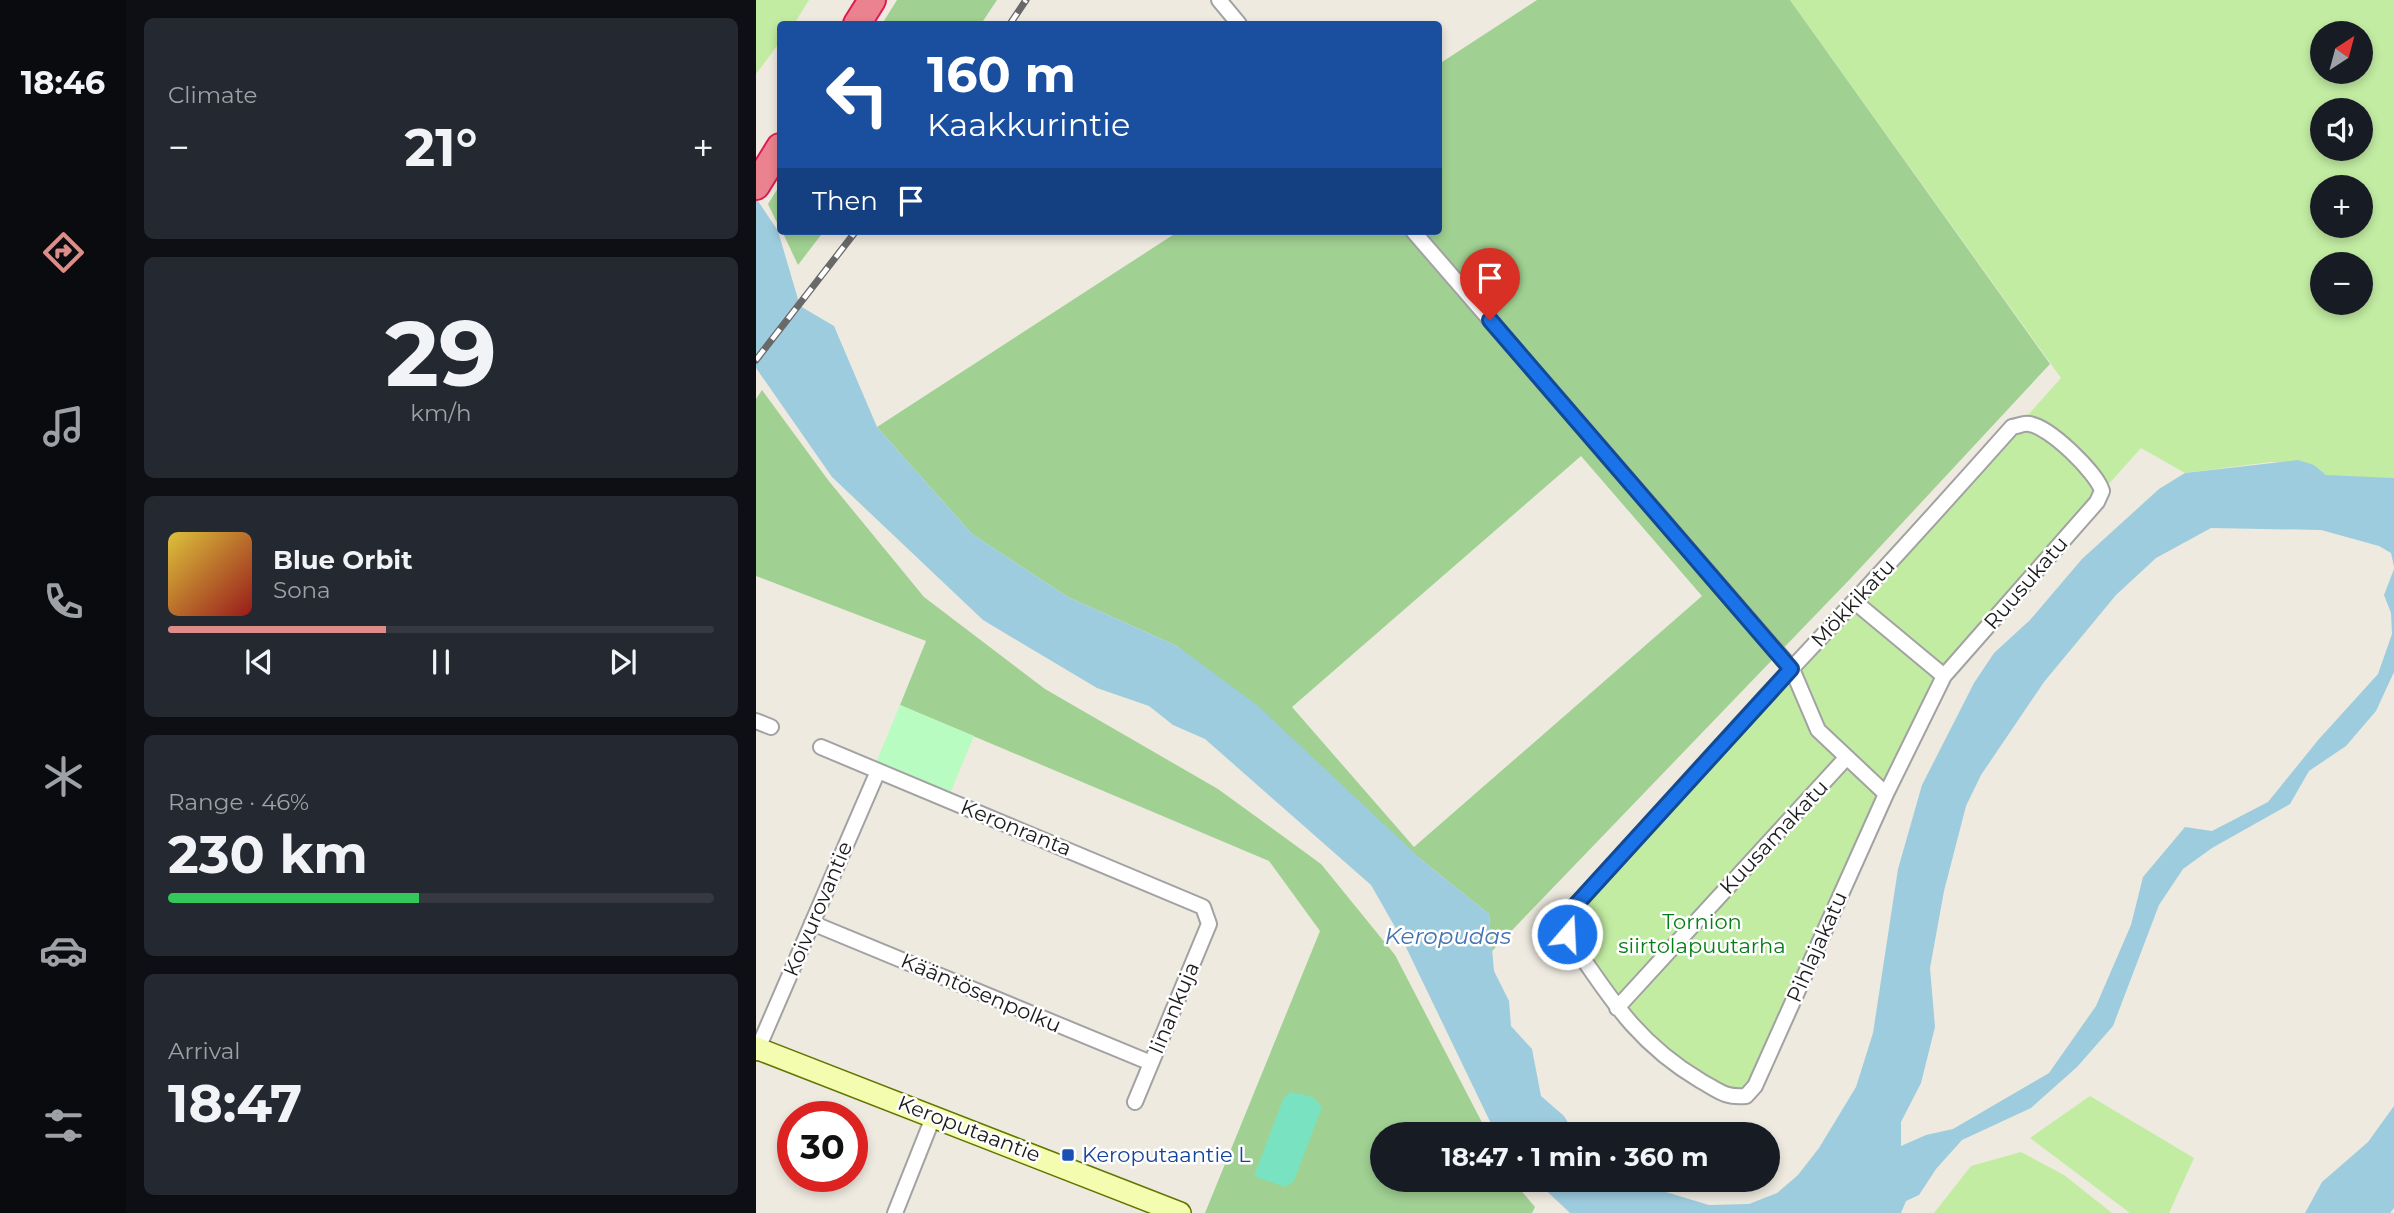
<!DOCTYPE html>
<meta charset="utf-8">
<style>
:root{--surface:#171b24;--page:#242831;--text:#f1f3f6;--muted:#9ea1a6;--line:#363941;--accent:#de8c87}
body{margin:0;font-family:Montserrat,sans-serif;background:var(--page);color:var(--text);height:100vh;display:flex;flex-direction:column;font-size:26px;white-space:nowrap}
*{box-sizing:border-box;margin:0}
p{font-size:23px;color:var(--muted)}
.icon{flex:none;width:38px;height:38px;fill:none;stroke:currentColor;stroke-width:2;stroke-linecap:round;stroke-linejoin:round}
.map{position:relative;flex:1;overflow:hidden}
.sheet{display:flex;flex-direction:column;gap:18px;padding:18px;background:#0d0f14;width:630px}
.sheet>*{flex:none}
.banner{position:absolute;left:21px;top:21px;width:665px;height:214px;border-radius:7px;box-shadow:0 4px 10px #0003;background:#1a4fa0;color:#fff;overflow:hidden}
.needle{width:46px;rotate:36deg}
.tools{position:absolute;left:1554px;top:21px;display:grid;gap:14px}
.tools a{display:grid;place-items:center;width:63px;height:63px;border-radius:50%;background:var(--surface);box-shadow:0 4px 10px #0003;font-size:35px}
.speed{position:absolute;left:21px;top:1101px;display:flex;gap:14px;font-size:35px;font-weight:700;text-align:center}
.speed>*{display:grid;place-content:center;width:91px;height:91px;border-radius:50%;background:var(--surface);box-shadow:0 4px 10px #0003;line-height:1}
.speed .limit{border:10px solid #d22;background:#fff;color:#111}
.pin{position:absolute;display:grid;place-items:center;width:60px;height:60px;color:#fff;margin:-72px -30px;border-radius:50% 50% 50% 0;rotate:-45deg;box-shadow:0 0 7px #0007}
.pin .icon{rotate:45deg}
.me{position:absolute;width:77px;margin:-38px;rotate:19deg;stroke-linejoin:round;filter:drop-shadow(0 0 5px #0008)}
.turn{display:flex;align-items:center;gap:24px;height:147px;padding:0 35px;font-size:32px}
.turn .icon{width:91px;height:91px;stroke-width:2.5}
.turn b{display:block;font-size:49px;line-height:60px}
.then{display:flex;align-items:center;height:66px;padding:0 35px;background:#0003;gap:14px;font-size:26px}
.big{font-size:52px;font-weight:700;line-height:1.1}
.sheet .card{flex:1;display:flex;flex-direction:column;justify-content:center;gap:10px;min-width:0;padding:0 24px;border-radius:10px;background:var(--page)}
.sheet .dial{align-items:center;gap:0}
.dial b{font-size:91px;line-height:1}
.song{display:flex;align-items:center;gap:21px}
.cover{width:84px;height:84px;border-radius:10px;background:linear-gradient(135deg,hsl(50 70% 55%),hsl(0 70% 35%))}
.played{height:7px;border-radius:4px;background:linear-gradient(90deg,var(--accent) 40%,var(--line) 40%)}
.keys{display:flex;justify-content:space-around;direction:ltr}
.heat{display:flex;justify-content:space-between;align-items:center;font-size:38px;direction:ltr}
.charge{height:10px;border-radius:5px;background:linear-gradient(90deg,#34c759 46%,var(--line) 0)}
.trip{position:absolute;left:614px;top:1122px;width:410px;height:70px;border-radius:35px;background:var(--surface);box-shadow:0 4px 10px #0003;font-weight:700;line-height:70px;text-align:center}
main{display:flex;flex:1;min-height:0}
.tabs{display:flex;flex-direction:column;width:126px;justify-content:space-around;align-items:center;background:#090b0e;color:var(--muted)}
.tabs .icon{width:49px;height:49px}
.tabs .active{color:var(--accent)}
.tabs b{font-size:32px;color:var(--text)}
.map>svg:first-child{display:block}
.grass{fill:#c2eca2;fill-rule:evenodd}
.forest{fill:#a0d092;fill-rule:evenodd}
.park{fill:#b9fcc2}
.pitch{fill:#79e2c0}
.water{fill:#9dccde}
.lines{fill:none;stroke-linecap:round;stroke-linejoin:round}
.street-casing{stroke:#a2a2a2;stroke-width:18}
.secondary-casing{stroke:#617500;stroke-width:24}
.highway-casing{stroke:#df1a51;stroke-width:30}
.street{stroke:#fff;stroke-width:14}
.secondary{stroke:#f4fdaf;stroke-width:21}
.highway{stroke:#eb828f;stroke-width:26}
.rail-casing{stroke:#696969;stroke-width:7}
.rail{stroke:#fff;stroke-width:4.5;stroke-dasharray:13;stroke-linecap:butt}
.route-casing{stroke:#114b97;stroke-width:18}
.route{stroke:#1a73e8;stroke-width:12}
.transit-dot{fill:#1a4fb4;stroke:#fff;stroke-width:2.5}
.labels{text-anchor:middle;stroke-width:5;stroke-linejoin:round;paint-order:stroke}
.street-label{font-size:21px;fill:#1b1b1b;stroke:#fff}
.park-label{font-size:21px;fill:#057d17;stroke:#fff}
.transit-label{font-size:21px;fill:#164399;stroke:#fff;text-anchor:start}
.water-label{font-size:23px;font-style:italic;fill:#4473af;stroke:#fff}
</style>
<main>
<nav class="tabs">
<b>18:46</b>
<svg class="icon active" aria-label="directions" viewBox="0 0 24 24"><path d="M12 3l9 9-9 9-9-9zM9 14v-3h6M13 9l2 2-2 2"/></svg>
<svg class="icon" aria-label="music" viewBox="0 0 24 24"><path d="M9 18V5l10-2v13"/><circle cx="6" cy="18" r="3"/><circle cx="16" cy="16" r="3"/></svg>
<svg class="icon" aria-label="phone" viewBox="0 0 24 24"><path d="M5 4h4l2 5-3 2q2 4 5 5l2-3 5 2v4C11 20 4 13 5 4z"/></svg>
<svg class="icon" aria-label="climate" viewBox="0 0 24 24"><path d="M12 3v18M4 7l16 10M4 17L20 7"/></svg>
<svg class="icon" aria-label="car" viewBox="0 0 24 24"><path d="M5 17H2v-5l4-1 3-4h7l3 4 3 1v5h-3M9 17h6M6 11h13"/><circle cx="7" cy="17" r="2"/><circle cx="17" cy="17" r="2"/></svg>
<svg class="icon" aria-label="filters" viewBox="0 0 24 24"><path d="M4 7h16M4 17h16"/><circle cx="9" cy="7" r="2"/><circle cx="15" cy="17" r="2"/></svg>
</nav>
<section class="sheet">
<div class="card"><p>Climate</p>
<div class="heat"><a>−</a><b class="big">21°</b><a>+</a></div>
</div>
<div class="card dial"><b>29</b><p>km/h</p></div>
<div class="card">
<div class="song"><i class="cover"></i><div><b>Blue Orbit</b><p>Sona</p></div></div>
<div class="played"></div>
<div class="keys"><svg class="icon" aria-label="previous" viewBox="0 0 24 24"><path d="M18 5L8 12l10 7zM5 5v14"/></svg><svg class="icon" aria-label="pause" viewBox="0 0 24 24"><path d="M8 5v14M16 5v14"/></svg><svg class="icon" aria-label="next" viewBox="0 0 24 24"><path d="M6 5l10 7-10 7zM19 5v14"/></svg></div>
</div>
<div class="card"><p>Range · 46%</p><b class="big">230 km</b><div class="charge"></div></div>
<div class="card"><p>Arrival</p><b class="big">18:47</b></div>
</section>
<div class="map">
<svg width="1638" height="1213" viewBox="0 0 1638 1213">
<rect width="100%" height="100%" fill="#eeeae0"/>
<path class="grass" d="M0 0H53L38 24H24V42L0 74Z
M1034 0H1638V478L1586 477 1570 475 1558 465 1515 462 1429 473 1385 448 1186 670 995 1084C977 1098 965 1086 948 1076 888 1039 856 990 816 934V921L822 912 1045 669 1305 378ZM1566 33H1605V72H1566ZM1566 110H1605V149H1566ZM1566 187H1605V226H1566ZM1566 264H1605V303H1566Z
M1334 1096 1438 1158 1413 1213H1374L1274 1138Z
M1265 1152 1308 1175 1356 1213H1178L1215 1166Z"/>
<path class="forest" d="M141 0H241L225 24H126Z
M781 0H1034L1294 364 1095 578 736 951 733 914 667 861 421 646 312 597 216 534 121 427 423 231H682L683 64ZM825 456 946 596 658 847 536 707Z
M24 185V229L12 204Z
M26 231H68L42 265Z
M6 390 72 480 168 597 289 689 462 789 565 864 639 955 732 1134H626V1180H756L779 1207 776 1213H449L564 931 513 861 144 705 170 641 0 576V399Z"/>
<path class="park" d="M144 705 218 736 193 796 119 765Z"/>
<path class="pitch" d="M535 1092 557 1097 566 1107 538 1181 529 1187 498 1176 528 1097Z"/>
<path class="water" d="M0 198 22 231 44 306 78 326 121 427 216 534 312 597 421 646 501 705 667 861 733 914 738 971 753 1001 755 1026 776 1049 785 1096 808 1116 819 1134H740L647 941 615 885 449 739 417 725 393 706 341 688 227 620 76 477 0 368Z
M1542 460 1558 465 1570 475 1638 478V567L1635 553 1623 546 1565 530 1455 528 1400 558 1360 595 1288 682 1225 775 1210 806 1188 891 1174 968 1179 1027 1165 1083 1145 1122V1146L1170 1135 1197 1129 1293 1073 1340 1006 1375 925 1387 877 1429 827 1456 831 1512 802 1563 739 1622 674 1636 634 1635 613 1628 595 1638 569V672L1620 711 1590 746 1553 771 1534 804 1456 848 1427 869 1403 905 1357 1026 1321 1067 1275 1108 1206 1140 1180 1169 1163 1195 1150 1201 1145 1213H814L779 1180H870L953 1205 993 1204 1021 1193 1042 1175 1063 1148 1100 1087 1117 1033 1142 869 1166 785 1218 683 1238 653 1274 620 1326 559 1403 489 1429 473Z
M1638 1106V1208L1634 1213H1549L1566 1182 1612 1142Z"/>
<g class="lines">
<g class="street-casing">
<path id="street" d="M463 0 483 24
M657 231 1036 669 1062 730 1130 794 999 1086 990 1096C969 1098 963 1091 945 1081 879 1042 853 996 811 935V920L817 908 1009 697C1093 608 1175 518 1256 427 1262 426 1268 423 1273 424 1293 426 1341 473 1346 491L1341 502 1188 676 1099 602
M0 721 15 727
M65 747 447 907 453 924 379 1102
M1130 794 1188 676
M56 923 395 1063
M861 1008 1090 758
M0 1053 122 771
M139 1213 178 1115"/>
</g>
<g class="secondary-casing">
<path id="secondary" d="M0 1048 424 1213"/>
</g>
<g class="highway-casing">
<path id="highway" d="M101 24 116 0
M0 186 24 147"/>
</g>
<use href="#street" class="street"/>
<use href="#secondary" class="secondary"/>
<use href="#highway" class="highway"/>
<g class="rail-casing">
<path id="rail" d="M254 24 270 0
M0 360 100 231"/>
</g>
<use href="#rail" class="rail"/>
</g>
<g class="lines">
<g class="route-casing">
<path id="route" d="M734 320 1035 669 817 908 811 920V934"/>
</g>
<use href="#route" class="route"/>
</g>
<rect class="transit-dot" x="305" y="1148" width="14" height="14" rx="3.5"/>
<g class="labels">
<g class="street-label">
<text transform="translate(1270 583) rotate(-49)" y="7">Ruusukatu</text>
<text transform="translate(1097 603) rotate(-47)" y="7">Mökkikatu</text>
<text transform="translate(260 828) rotate(22)" y="7">Keronranta</text>
<text transform="translate(1018 837) rotate(-47)" y="7">Kuusamakatu</text>
<text transform="translate(62 909) rotate(-67)" y="7">Koivurovantie</text>
<text transform="translate(1061 947) rotate(-66)" y="7">Pihlajakatu</text>
<text transform="translate(225 993) rotate(23)" y="7">Kääntösenpolku</text>
<text transform="translate(418 1008) rotate(-67)" y="7">Iinankuja</text>
<text transform="translate(213 1129) rotate(21)" y="7">Keroputaantie</text>
</g>
<g class="park-label">
<text x="946" y="929">Tornion<tspan x="946" dy="24">siirtolapuutarha</tspan></text>
</g>
<g class="transit-label">
<text x="326" y="1162">Keroputaantie L</text>
</g>
<g class="water-label">
<text x="692" y="944">Keropudas</text>
</g>
</g>
</svg>
<div class="tools">
<a><svg class="needle" viewBox="-14 -14 28 28"><path d="M0-13l5 13h-10z" fill="#e53935"/><path d="M0 13l5-13h-10z" fill="#9ea1a6"/></svg></a>
<a><svg class="icon" aria-label="sound" viewBox="0 0 24 24"><path d="M4 9h4l5-4v14l-5-4H4zM17 9q2 3 0 6"/></svg></a>
<a>+</a>
<a>−</a>
</div>
<div class="speed"><div class="limit">30</div></div>
<div class="pin" style="left:734px;top:320px;background:#d93025"><svg class="icon" aria-label="arrive" viewBox="0 0 24 24"><path d="M6 21V4h12l-3 4 3 4H6"/></svg></div>
<svg class="me" style="left:811px;top:934px" viewBox="-20 -20 40 40"><circle r="17" fill="#1a73e8" stroke="#fff" stroke-width="3"/><path d="M0-11L8 9 0 5-8 9z" fill="#fff"/></svg>
<div class="trip">18:47 · 1 min · 360 m</div>
<div class="banner">
<div class="turn"><svg class="icon" aria-label="left" viewBox="0 0 24 24"><path d="M17 20v-9H6M10 6l-5 5 5 5"/></svg><div><b>160 m</b>Kaakkurintie</div></div>
<div class="then">Then<svg class="icon" aria-label="arrive" viewBox="0 0 24 24"><path d="M6 21V4h12l-3 4 3 4H6"/></svg></div>
</div>
</div>
</main>
